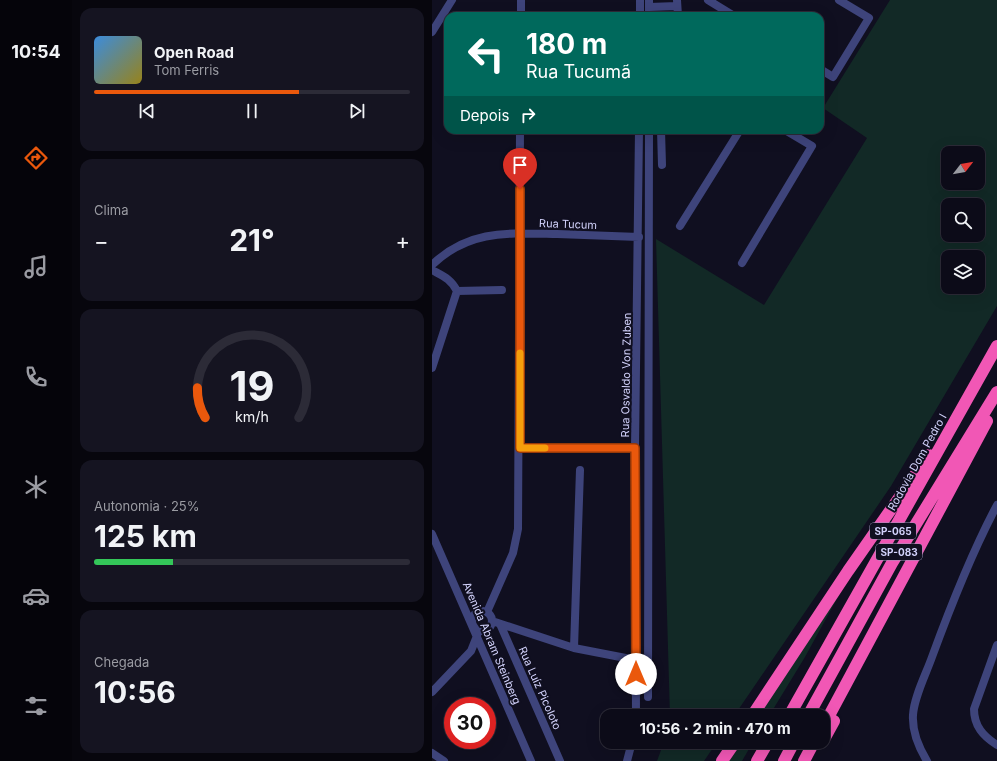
<!DOCTYPE html>
<html lang="pt">
<meta charset="utf-8">
<style>
:root{--surface:#0c0b18;--page:#151421;--text:#f1f3f6;--muted:#9a9ba2;--line:#2c2b37;--accent:#ea580c}
body{margin:0;font-family:Inter,sans-serif;background:var(--page);color:var(--text);height:100vh;display:flex;flex-direction:column;font-size:15px;white-space:nowrap}
*{box-sizing:border-box;margin:0}
p{font-size:13px;color:var(--muted)}
.icon{flex:none;width:22px;height:22px;fill:none;stroke:currentColor;stroke-width:2;stroke-linecap:round;stroke-linejoin:round}
.map{position:relative;flex:1;overflow:hidden}
.sheet{display:flex;flex-direction:column;gap:8px;padding:8px;background:#07060d;width:360px}
.sheet>*{flex:none}
.banner{position:absolute;left:12px;top:12px;width:380px;height:122px;border-radius:12px;box-shadow:0 4px 16px #0002,0 0 0 1px var(--line);background:#00695c;color:#fff;overflow:hidden}
.needle{width:26px;rotate:59deg}
.fabs{position:absolute;left:509px;top:146px;display:grid;gap:8px}
.fabs a{display:grid;place-items:center;width:44px;height:44px;border-radius:8px;background:var(--surface);box-shadow:0 4px 16px #0002,0 0 0 1px var(--line);font-size:20px}
.speed{position:absolute;left:12px;top:697px;display:flex;gap:8px;font-size:20px;font-weight:700;text-align:center}
.speed>*{display:grid;place-content:center;width:52px;height:52px;border-radius:50%;background:var(--surface);box-shadow:0 4px 16px #0002,0 0 0 1px var(--line);line-height:1}
.speed .limit{border:6px solid #d22;background:#fff;color:#111}
.pin{position:absolute;display:grid;place-items:center;width:34px;height:34px;color:#fff;margin:-41px -17px;border-radius:50% 50% 50% 0;rotate:-45deg;box-shadow:0 0 4px #0007}
.pin .icon{rotate:45deg}
.me{position:absolute;width:44px;margin:-22px;rotate:0deg;stroke-linejoin:round;filter:drop-shadow(0 0 3px #0008)}
.turn{display:flex;align-items:center;gap:14px;height:84px;padding:0 16px;font-size:18px}
.turn .icon{width:52px;height:52px;stroke-width:2.5}
.turn b{display:block;font-size:28px;line-height:34px}
.then{display:flex;align-items:center;height:38px;padding:0 16px;background:#0003;gap:8px;font-size:15px}
.big{font-size:30px;font-weight:700;line-height:1.1}
.sheet .widget{flex:1;display:flex;flex-direction:column;justify-content:center;gap:6px;min-width:0;padding:0 14px;border-radius:12px;background:var(--page)}
.sheet .dial{align-items:center;gap:0}
.dial svg{height:104px;overflow:visible;fill:none;stroke:var(--line);stroke-width:7;stroke-linecap:round;text-anchor:middle}
.dial text{fill:var(--text);stroke:none}
.song{display:flex;align-items:center;gap:12px}
.cover{width:48px;height:48px;border-radius:6px;background:linear-gradient(135deg,hsl(210 70% 55%),hsl(50 70% 35%))}
.played{height:4px;border-radius:2px;background:linear-gradient(90deg,var(--accent) 65%,var(--line) 65%)}
.keys{display:flex;justify-content:space-around;direction:ltr}
.heat{display:flex;justify-content:space-between;align-items:center;font-size:22px;direction:ltr}
.charge{height:6px;border-radius:3px;background:linear-gradient(90deg,#34c759 25%,var(--line) 0)}
.trip{position:absolute;left:168px;top:709px;width:230px;height:40px;border-radius:12px;background:var(--surface);box-shadow:0 4px 16px #0002,0 0 0 1px var(--line);font-weight:700;line-height:40px;text-align:center}
main{display:flex;flex:1;min-height:0}
.tab-bar{display:flex;flex-direction:column;width:72px;justify-content:space-around;align-items:center;background:#05040a;color:var(--muted)}
.tab-bar .icon{width:28px;height:28px}
.tab-bar .selected{color:var(--accent)}
.tab-bar b{font-size:18px;color:var(--text)}
.map>svg:first-child{display:block}
.green{fill:#122926;fill-rule:evenodd}
.lines{fill:none;stroke-linecap:round;stroke-linejoin:round}
.minor{stroke:#3e447b;stroke-width:8}
.motorway{stroke:#f157b5;stroke-width:12}
.route-casing{stroke:#983908;stroke-width:10}
.route{stroke:#ea580c;stroke-width:7}
.slow{stroke:#f59e0b;stroke-width:7}
.labels{text-anchor:middle;stroke-width:4;stroke-linejoin:round;paint-order:stroke}
.shield{fill:#100f20;stroke:#9898b9;stroke-width:1}
.shield-label{font-size:10px;font-weight:bold;fill:#d2d2fb}
.street-label{font-size:11px;fill:#d2d2fb;stroke:#100f20}
</style>
<main>
<nav class="tab-bar">
<b>10:54</b>
<svg class="icon selected" aria-label="directions" viewBox="0 0 24 24"><path d="M12 3l9 9-9 9-9-9zM9 14v-3h6M13 9l2 2-2 2"/></svg>
<svg class="icon" aria-label="music" viewBox="0 0 24 24"><path d="M9 18V5l10-2v13"/><circle cx="6" cy="18" r="3"/><circle cx="16" cy="16" r="3"/></svg>
<svg class="icon" aria-label="phone" viewBox="0 0 24 24"><path d="M5 4h4l2 5-3 2q2 4 5 5l2-3 5 2v4C11 20 4 13 5 4z"/></svg>
<svg class="icon" aria-label="climate" viewBox="0 0 24 24"><path d="M12 3v18M4 7l16 10M4 17L20 7"/></svg>
<svg class="icon" aria-label="car" viewBox="0 0 24 24"><path d="M5 17H2v-5l4-1 3-4h7l3 4 3 1v5h-3M9 17h6M6 11h13"/><circle cx="7" cy="17" r="2"/><circle cx="17" cy="17" r="2"/></svg>
<svg class="icon" aria-label="filters" viewBox="0 0 24 24"><path d="M4 7h16M4 17h16"/><circle cx="9" cy="7" r="2"/><circle cx="15" cy="17" r="2"/></svg>
</nav>
<section class="sheet">
<div class="widget">
<div class="song"><i class="cover"></i><div><b>Open Road</b><p>Tom Ferris</p></div></div>
<div class="played"></div>
<div class="keys"><svg class="icon" aria-label="previous" viewBox="0 0 24 24"><path d="M18 5L8 12l10 7zM5 5v14"/></svg><svg class="icon" aria-label="pause" viewBox="0 0 24 24"><path d="M8 5v14M16 5v14"/></svg><svg class="icon" aria-label="next" viewBox="0 0 24 24"><path d="M6 5l10 7-10 7zM19 5v14"/></svg></div>
</div>
<div class="widget"><p>Clima</p>
<div class="heat"><a>−</a><b class="big">21°</b><a>+</a></div>
</div>
<div class="widget dial"><svg viewBox="0 0 100 80">
<path d="M14 69A42 42 0 1 1 86 69"/>
<path d="M14 69A42 42 0 0 1 8 46" stroke="#ea580c"/>
<text x="50" y="56" font-size="32" font-weight="700">19</text>
<text x="50" y="72" font-size="11">km/h</text>
</svg></div>
<div class="widget"><p>Autonomia · 25%</p><b class="big">125 km</b><div class="charge"></div></div>
<div class="widget"><p>Chegada</p><b class="big">10:56</b></div>
</section>
<div class="map">
<svg width="565" height="761" viewBox="0 0 565 761">
<rect width="100%" height="100%" fill="#100f20"/>
<path class="green" d="M458 0H565V306L459 486 302 716H238L224 239 332 305 435 138 391 108ZM516 153H546V183H516ZM516 205H546V235H516ZM516 257H546V287H516Z
M404 595H407L373 657 337 716H324Z
M232 742H285L272 761H225Z
M308 742H321L310 761H295Z"/>
<g class="lines">
<path class="minor" d="M217 0V16
M245 0 246 16
M276 0 302 16
M217 7 245 6
M89 16V0
M208 16V0
M0 32 20 0
M388 69 401 77 437 18 407 0
M229 130 230 165
M248 226 308 130
M310 263 380 146 353 130
M0 265C37 229 77 233 125 234 152 235 180 236 207 237
M0 270C11 276 19 279 25 291L0 368
M25 291 70 290
M88 448H203
M0 534 99 761
M40 621a10 10 0 1 1 20 0a10 10 0 1 1-20 0Z
M55 612 81 553 86 529 88 130
M60 621 142 648 204 660
M68 624 128 761
M565 645 542 709C542 726 551 736 565 745
M142 648 148 470
M0 692 39 651 45 636
M216 697 217 130
M204 716 203 448 207 130
M0 753 12 761
M195 761 200 742
M495 761C487 748 480 731 481 715 482 697 494 674 500 657 519 605 539 554 565 505"/>
<path class="motorway" d="M320 716 416 571 497 455
M357 716 565 346
M376 716 460 563 565 392
M391 727 555 421
M391 741 402 721
M290 761 303 742
M325 761 336 742
M352 761 362 742
M372 761 382 742"/>
</g>
<g class="lines">
<g class="route-casing">
<path id="route" d="M88 189V448H203L204 674"/>
</g>
<use href="#route" class="route"/>
<path class="slow" d="M88 353V448H113"/>
</g>
<g class="labels">
<g class="shield">
<rect x="438" y="523" width="46" height="16" rx="3"/>
<rect x="444" y="544" width="46" height="16" rx="3"/>
</g>
<g class="shield-label">
<text x="461" y="535">SP-065</text>
<text x="467" y="556">SP-083</text>
</g>
<g class="street-label">
<text transform="translate(136 224) rotate(2)" y="4">Rua Tucum</text>
<text transform="translate(194 375) rotate(-89)" y="4">Rua Osvaldo Von Zuben</text>
<text transform="translate(485 462) rotate(-61)" y="4">Rodovia Dom Pedro I</text>
<text transform="translate(60 643) rotate(67)" y="4">Avenida Abram Steinberg</text>
<text transform="translate(108 688) rotate(66)" y="4">Rua Luíz Picoloto</text>
</g>
</g>
</svg>
<div class="fabs">
<a><svg class="needle" viewBox="-14 -14 28 28"><path d="M0-13l5 13h-10z" fill="#e53935"/><path d="M0 13l5-13h-10z" fill="#9a9ba2"/></svg></a>
<a><svg class="icon" aria-label="search" viewBox="0 0 24 24"><circle cx="10" cy="10" r="6"/><path d="M15 15l6 6"/></svg></a>
<a><svg class="icon" aria-label="layers" viewBox="0 0 24 24"><path d="M12 4l9 5-9 5-9-5zM3 14l9 5 9-5"/></svg></a>
</div>
<div class="speed"><div class="limit">30</div></div>
<div class="pin" style="left:88px;top:189px;background:#d93025"><svg class="icon" aria-label="arrive" viewBox="0 0 24 24"><path d="M6 21V4h12l-3 4 3 4H6"/></svg></div>
<svg class="me" style="left:204px;top:674px" viewBox="-20 -20 40 40"><circle r="19" fill="#fff"/><path d="M0-13L10 11 0 6-10 11z" fill="#ea580c"/></svg>
<div class="trip">10:56 · 2 min · 470 m</div>
<div class="banner">
<div class="turn"><svg class="icon" aria-label="left" viewBox="0 0 24 24"><path d="M17 20v-9H6M10 6l-5 5 5 5"/></svg><div><b>180 m</b>Rua Tucumã</div></div>
<div class="then">Depois<svg class="icon" aria-label="right" viewBox="0 0 24 24"><path d="M7 20v-9h11M14 6l5 5-5 5"/></svg></div>
</div>
</div>
</main>
